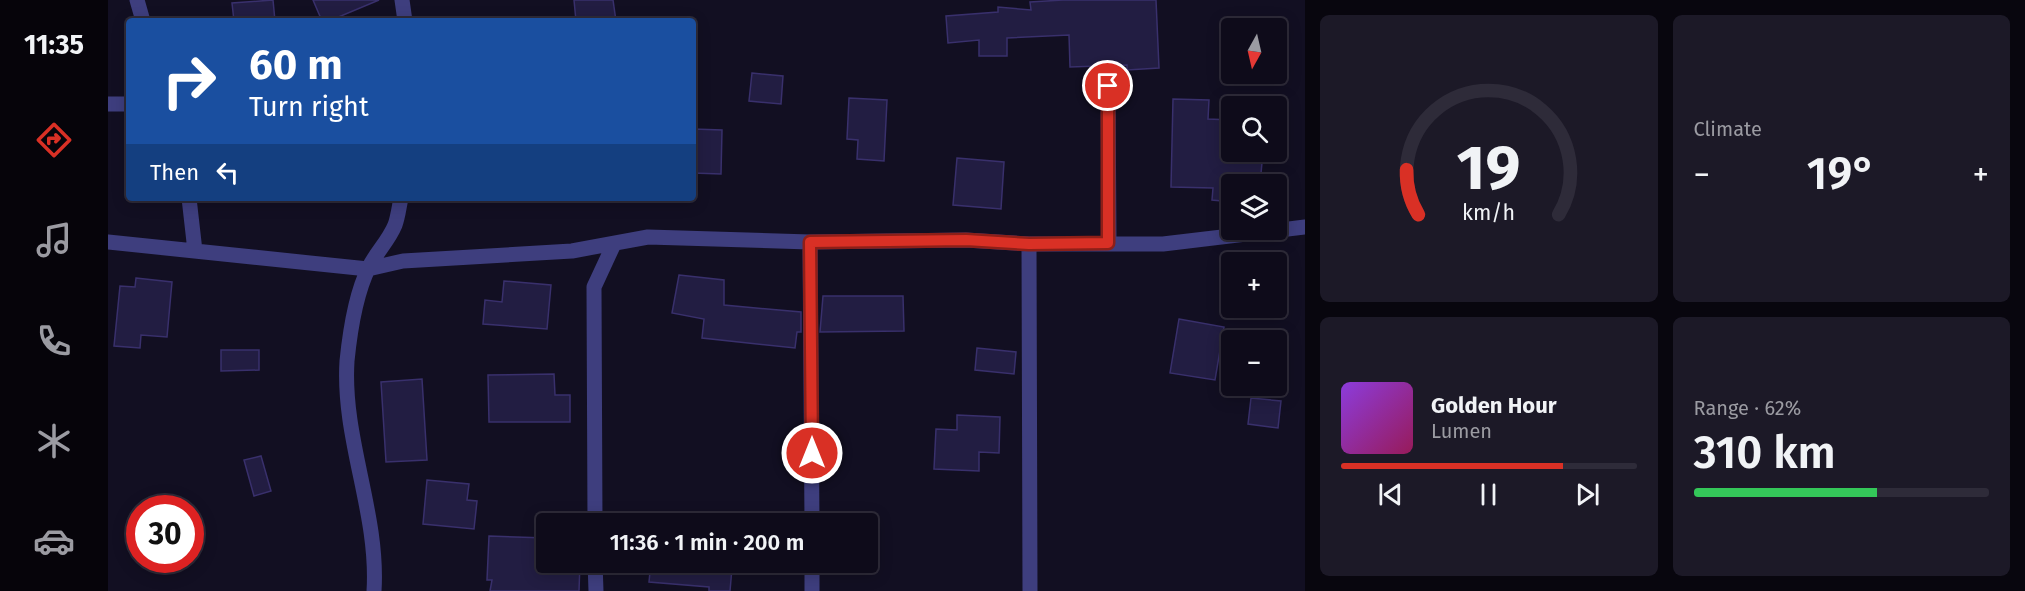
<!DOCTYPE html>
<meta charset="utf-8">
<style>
:root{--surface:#0e0b1a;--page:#1c1927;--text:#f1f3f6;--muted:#9b9ba2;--line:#2e2b39;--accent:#d93025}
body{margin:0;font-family:"Fira Sans",sans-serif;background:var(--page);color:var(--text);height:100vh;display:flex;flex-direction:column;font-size:22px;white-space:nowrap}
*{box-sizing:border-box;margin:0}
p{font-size:20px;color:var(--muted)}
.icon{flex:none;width:33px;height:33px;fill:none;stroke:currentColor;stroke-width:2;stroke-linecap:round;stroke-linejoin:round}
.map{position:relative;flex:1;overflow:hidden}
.side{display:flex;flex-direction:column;gap:15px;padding:15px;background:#08060e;width:720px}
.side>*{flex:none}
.hud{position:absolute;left:18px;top:18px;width:570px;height:183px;border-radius:6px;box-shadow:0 3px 15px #0003,0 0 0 2px var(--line);background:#1a4fa0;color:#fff;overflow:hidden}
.needle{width:39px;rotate:188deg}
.controls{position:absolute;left:1113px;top:18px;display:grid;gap:12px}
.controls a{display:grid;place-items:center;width:66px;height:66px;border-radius:6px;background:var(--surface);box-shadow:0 3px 15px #0003,0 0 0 2px var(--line);font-size:30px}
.speed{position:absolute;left:18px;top:495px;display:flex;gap:12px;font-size:30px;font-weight:700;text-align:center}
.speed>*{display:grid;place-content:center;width:78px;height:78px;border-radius:50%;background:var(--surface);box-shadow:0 3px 15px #0003,0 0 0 2px var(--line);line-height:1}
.speed .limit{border:9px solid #d22;background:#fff;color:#111}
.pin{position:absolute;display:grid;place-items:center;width:51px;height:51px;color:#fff;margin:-26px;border:3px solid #fff;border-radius:50%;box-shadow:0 2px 6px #0007}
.me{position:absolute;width:66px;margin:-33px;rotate:0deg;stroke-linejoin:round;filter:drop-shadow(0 0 4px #0008)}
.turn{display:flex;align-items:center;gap:21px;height:126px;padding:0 24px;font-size:27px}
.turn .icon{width:78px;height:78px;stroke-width:2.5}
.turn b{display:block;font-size:42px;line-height:51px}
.then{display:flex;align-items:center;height:57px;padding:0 24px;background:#0003;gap:12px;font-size:22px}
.big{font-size:45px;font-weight:600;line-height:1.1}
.side .widget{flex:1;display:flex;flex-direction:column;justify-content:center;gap:9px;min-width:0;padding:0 21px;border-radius:9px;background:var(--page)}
.side .dial{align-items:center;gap:0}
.dial svg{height:156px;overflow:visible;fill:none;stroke:var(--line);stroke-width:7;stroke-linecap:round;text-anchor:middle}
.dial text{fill:var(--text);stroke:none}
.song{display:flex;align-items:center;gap:18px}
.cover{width:72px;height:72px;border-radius:9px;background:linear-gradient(135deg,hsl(270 70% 55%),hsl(330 70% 35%))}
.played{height:6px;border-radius:3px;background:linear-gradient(90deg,var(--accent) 75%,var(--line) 75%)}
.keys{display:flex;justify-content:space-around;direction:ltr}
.heat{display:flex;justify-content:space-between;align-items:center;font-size:33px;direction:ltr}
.charge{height:9px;border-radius:4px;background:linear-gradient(90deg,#34c759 62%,var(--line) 0)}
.side .tiles{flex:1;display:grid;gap:15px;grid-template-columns:repeat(2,1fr)}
.trip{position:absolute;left:428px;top:513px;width:342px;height:60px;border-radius:6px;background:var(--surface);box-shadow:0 3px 15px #0003,0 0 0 2px var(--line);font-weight:600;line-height:60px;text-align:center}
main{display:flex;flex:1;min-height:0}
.dock{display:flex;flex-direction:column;width:108px;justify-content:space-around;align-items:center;background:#06040a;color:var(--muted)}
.dock .icon{width:42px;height:42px}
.dock .current{color:var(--accent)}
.dock b{font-size:27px;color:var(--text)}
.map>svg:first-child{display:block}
.building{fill:#221d42;stroke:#39306c;stroke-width:1.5}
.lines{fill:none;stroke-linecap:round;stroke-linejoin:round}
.minor{stroke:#3e3e7e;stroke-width:15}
.route-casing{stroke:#8d1f18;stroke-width:15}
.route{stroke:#d93025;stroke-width:10}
</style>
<main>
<nav class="dock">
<b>11:35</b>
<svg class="icon current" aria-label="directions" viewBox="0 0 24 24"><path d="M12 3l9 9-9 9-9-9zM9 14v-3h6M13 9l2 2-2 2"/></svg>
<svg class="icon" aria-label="music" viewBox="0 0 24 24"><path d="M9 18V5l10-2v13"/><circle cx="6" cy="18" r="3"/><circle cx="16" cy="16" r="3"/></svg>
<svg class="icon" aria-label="phone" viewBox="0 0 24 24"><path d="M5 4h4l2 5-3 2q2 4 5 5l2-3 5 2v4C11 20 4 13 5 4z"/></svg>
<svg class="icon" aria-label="climate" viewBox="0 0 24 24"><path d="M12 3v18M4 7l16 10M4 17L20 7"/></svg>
<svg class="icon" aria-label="car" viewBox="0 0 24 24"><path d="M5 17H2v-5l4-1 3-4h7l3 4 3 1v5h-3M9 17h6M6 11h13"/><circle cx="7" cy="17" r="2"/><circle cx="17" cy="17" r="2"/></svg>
</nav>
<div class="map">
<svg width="1197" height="591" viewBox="0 0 1197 591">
<rect width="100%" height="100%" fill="#120f22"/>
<path class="building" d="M165 0 167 21H126L124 3Z
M205 0H271L221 21H214Z
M466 0H505L508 21H468Z
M955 0H1048L1051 68 1019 70V65L962 67 961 35 899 38V56H871V40L840 43 838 16 890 12V7L923 10 922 2Z
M644 73 675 76 673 104 641 101Z
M741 98 779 100 776 161 749 159 750 140 739 139Z
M1065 99 1101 100 1100 119 1124 120V152H1155L1152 184H1124V202L1104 200 1105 188 1063 187Z
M585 129 614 130 613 174 585 173Z
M849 158 896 162 893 209 845 205Z
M571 275 616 280V305L693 312V332H689L687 348 594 338 596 319 564 313Z
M28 278 64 282 59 337 33 335 32 348 6 346 12 286 27 287Z
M396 281 443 285 439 329 375 324 377 300 394 302Z
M715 296H795L796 331 712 332Z
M1071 319 1116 327 1107 380 1062 373Z
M869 348 908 352 906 374 867 370Z
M113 350H151V370L113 371Z
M446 374 447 395H462V422H381L380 375Z
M314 379 319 460 278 462 273 382Z
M1143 398 1173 401 1170 428 1140 424Z
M849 415 892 417 891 453 871 452V471L826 469 828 429 849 430Z
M153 456 163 491 146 496 136 460Z
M319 480 361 484 359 500 369 501 366 529 315 524Z
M381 536 438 538V562H472L471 591H382L384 580H379Z
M543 562H587V566L624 568 622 591H601V587L541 582Z"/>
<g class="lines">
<path class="minor" d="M29 0 35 21
M294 0 297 21
M1000 86 1001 243
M0 104H21
M81 198 87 251
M0 242 260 269 295 261 464 251 540 237 702 242 858 240 921 244H1055L1197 227
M702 242 704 524
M921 244 922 591
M487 524 486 287 505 246
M487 562 488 591
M704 562V591
M266 591C271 513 234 439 239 361 242 331 247 295 261 267 268 253 281 240 287 225 290 217 291 207 293 198"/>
</g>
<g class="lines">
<g class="route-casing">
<path id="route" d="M704 453 702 242 858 240 921 244 1000 243V86"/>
</g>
<use href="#route" class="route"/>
</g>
</svg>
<div class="controls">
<a><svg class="needle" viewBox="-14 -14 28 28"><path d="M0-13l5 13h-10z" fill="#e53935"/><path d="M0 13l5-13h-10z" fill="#9b9ba2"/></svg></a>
<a><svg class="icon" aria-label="search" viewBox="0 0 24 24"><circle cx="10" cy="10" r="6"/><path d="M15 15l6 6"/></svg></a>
<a><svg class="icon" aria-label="layers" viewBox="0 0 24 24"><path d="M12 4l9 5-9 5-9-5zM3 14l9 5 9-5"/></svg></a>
<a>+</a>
<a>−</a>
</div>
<div class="speed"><div class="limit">30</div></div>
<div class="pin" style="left:1000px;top:86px;background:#d93025"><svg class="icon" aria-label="arrive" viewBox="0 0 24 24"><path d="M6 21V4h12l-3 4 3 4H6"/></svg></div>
<svg class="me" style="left:704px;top:453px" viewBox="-20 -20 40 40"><circle r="17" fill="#d93025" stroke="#fff" stroke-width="3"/><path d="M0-11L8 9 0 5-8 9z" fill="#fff"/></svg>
<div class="trip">11:36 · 1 min · 200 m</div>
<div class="hud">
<div class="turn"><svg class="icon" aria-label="right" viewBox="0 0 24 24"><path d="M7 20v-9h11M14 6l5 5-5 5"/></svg><div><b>60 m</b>Turn right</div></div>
<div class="then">Then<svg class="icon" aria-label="left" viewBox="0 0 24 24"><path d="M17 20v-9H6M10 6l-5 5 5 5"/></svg></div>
</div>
</div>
<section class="side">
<div class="tiles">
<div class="widget dial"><svg viewBox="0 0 100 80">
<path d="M14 69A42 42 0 1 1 86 69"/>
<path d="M14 69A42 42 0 0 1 8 46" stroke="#d93025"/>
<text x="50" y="56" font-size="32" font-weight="700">19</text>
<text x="50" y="72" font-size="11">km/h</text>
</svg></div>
<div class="widget"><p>Climate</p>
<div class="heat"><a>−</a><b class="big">19°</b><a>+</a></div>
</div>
<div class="widget">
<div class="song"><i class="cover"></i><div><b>Golden Hour</b><p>Lumen</p></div></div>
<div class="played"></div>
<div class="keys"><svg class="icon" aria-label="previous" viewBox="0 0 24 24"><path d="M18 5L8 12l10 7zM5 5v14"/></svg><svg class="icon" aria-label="pause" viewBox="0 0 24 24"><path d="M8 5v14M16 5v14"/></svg><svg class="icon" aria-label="next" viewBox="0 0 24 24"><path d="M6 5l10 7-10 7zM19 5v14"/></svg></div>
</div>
<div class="widget"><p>Range · 62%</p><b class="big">310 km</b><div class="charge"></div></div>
</div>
</section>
</main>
